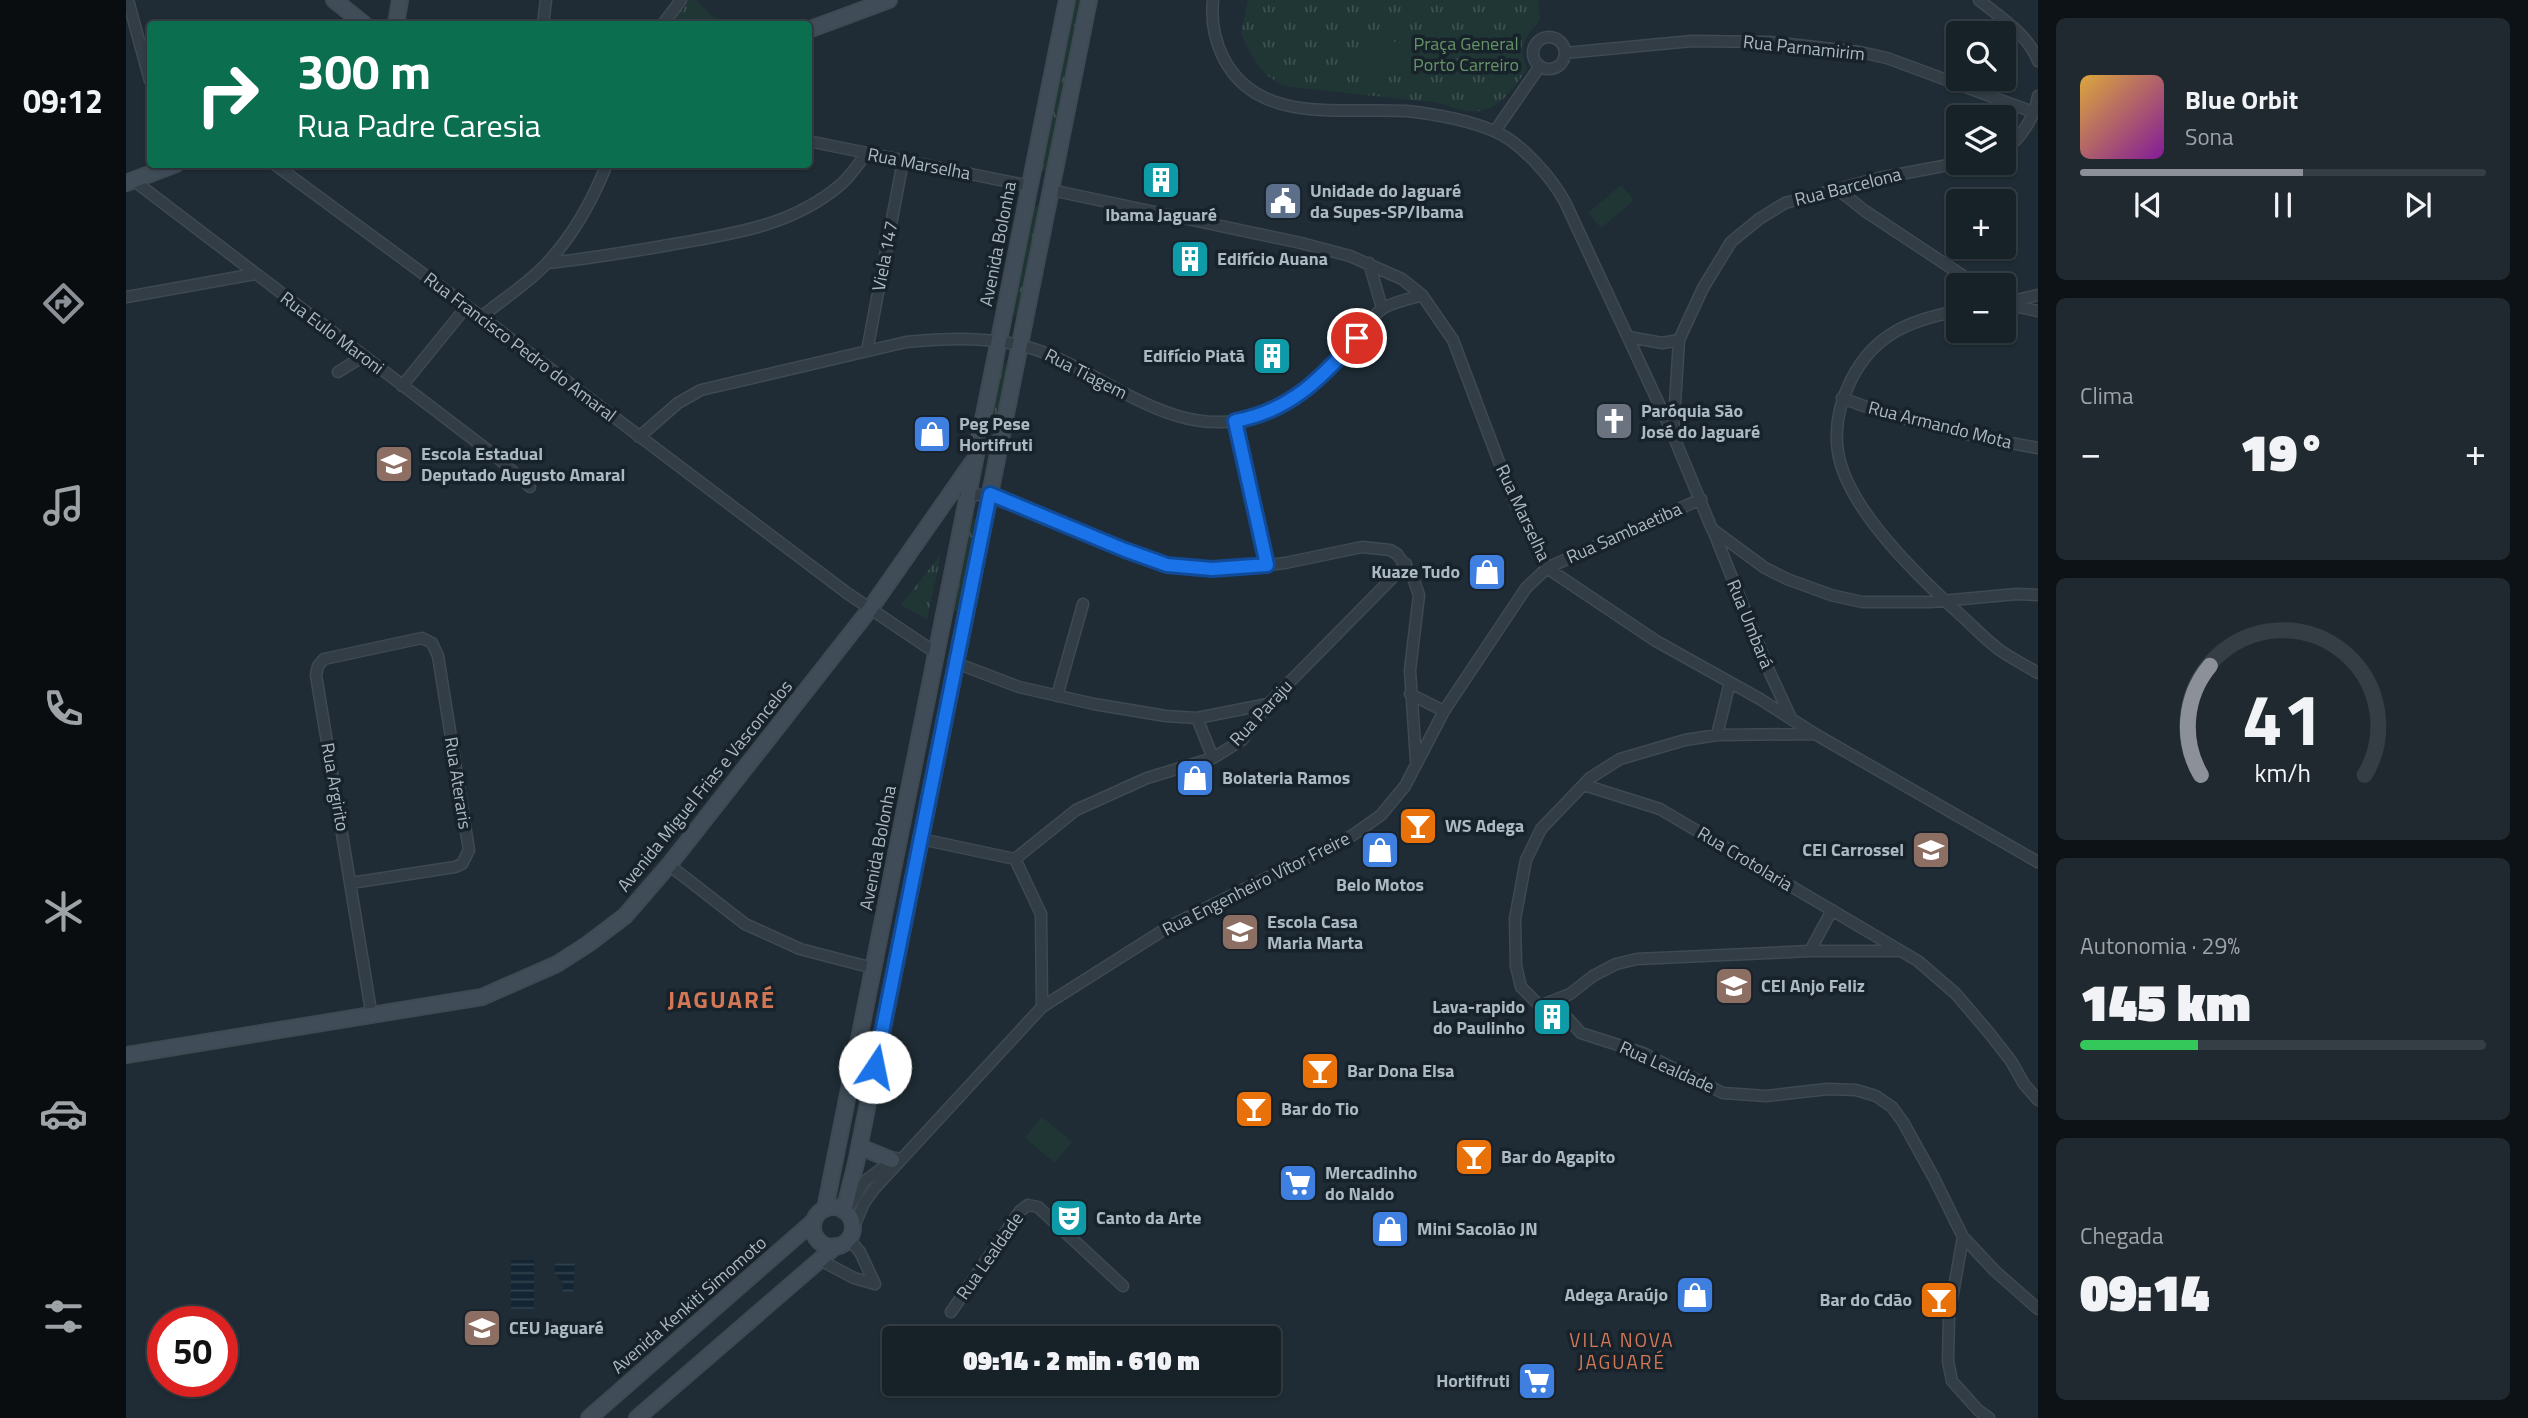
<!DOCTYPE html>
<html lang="pt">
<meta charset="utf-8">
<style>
:root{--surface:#172128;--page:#202930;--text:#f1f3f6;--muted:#9ea3a8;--line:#363e45;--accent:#8c9099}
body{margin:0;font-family:"Titillium Web",sans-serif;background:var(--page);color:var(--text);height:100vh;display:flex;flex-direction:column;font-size:26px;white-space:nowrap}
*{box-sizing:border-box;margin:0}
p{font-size:23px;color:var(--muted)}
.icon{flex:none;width:38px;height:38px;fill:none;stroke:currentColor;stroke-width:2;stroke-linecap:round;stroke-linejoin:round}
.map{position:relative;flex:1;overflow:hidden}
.drawer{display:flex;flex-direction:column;gap:18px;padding:18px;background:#0d1216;width:490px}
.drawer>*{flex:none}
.top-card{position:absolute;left:21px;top:21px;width:665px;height:147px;border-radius:7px;box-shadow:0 2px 5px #0004,0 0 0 2px var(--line);background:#0b6e4f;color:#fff;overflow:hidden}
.fabs{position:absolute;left:1820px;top:21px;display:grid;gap:14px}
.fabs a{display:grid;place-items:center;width:70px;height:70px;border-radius:7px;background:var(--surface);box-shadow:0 2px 5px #0004,0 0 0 2px var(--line);font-size:35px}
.speed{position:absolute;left:21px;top:1306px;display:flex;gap:14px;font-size:35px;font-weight:700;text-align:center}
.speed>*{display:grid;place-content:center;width:91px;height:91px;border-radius:50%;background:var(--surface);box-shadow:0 2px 5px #0004,0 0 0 2px var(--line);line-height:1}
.speed .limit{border:10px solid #d22;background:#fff;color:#111}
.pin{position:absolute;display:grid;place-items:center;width:60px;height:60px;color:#fff;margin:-30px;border:4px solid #fff;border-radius:50%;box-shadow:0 2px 7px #0007}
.me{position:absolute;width:77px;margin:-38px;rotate:11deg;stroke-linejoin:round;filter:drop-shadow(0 0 5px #0008)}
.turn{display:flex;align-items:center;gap:24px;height:147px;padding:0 35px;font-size:32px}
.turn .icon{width:91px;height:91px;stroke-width:2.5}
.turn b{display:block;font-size:49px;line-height:60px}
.big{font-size:52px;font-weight:800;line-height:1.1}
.drawer .widget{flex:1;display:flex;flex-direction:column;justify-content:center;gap:10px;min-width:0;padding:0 24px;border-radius:10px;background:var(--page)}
.drawer .dial{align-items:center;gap:0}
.dial svg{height:182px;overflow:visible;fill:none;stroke:var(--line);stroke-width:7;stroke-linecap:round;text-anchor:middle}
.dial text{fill:var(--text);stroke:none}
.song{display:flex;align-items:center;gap:21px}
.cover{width:84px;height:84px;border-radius:10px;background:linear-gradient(135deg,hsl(40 70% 55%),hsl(290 70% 35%))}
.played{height:7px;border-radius:4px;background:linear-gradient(90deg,var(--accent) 55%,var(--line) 55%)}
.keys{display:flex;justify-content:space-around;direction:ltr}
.heat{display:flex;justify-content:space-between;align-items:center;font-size:38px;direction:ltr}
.charge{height:10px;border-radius:5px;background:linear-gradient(90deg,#34c759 29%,var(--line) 0)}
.trip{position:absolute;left:756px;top:1326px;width:399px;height:70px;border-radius:7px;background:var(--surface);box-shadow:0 2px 5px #0004,0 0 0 2px var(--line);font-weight:800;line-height:70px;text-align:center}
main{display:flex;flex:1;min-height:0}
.tab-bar{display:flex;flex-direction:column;width:126px;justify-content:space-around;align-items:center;background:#090d10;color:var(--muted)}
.tab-bar .icon{width:49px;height:49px}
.tab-bar .on{color:var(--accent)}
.tab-bar b{font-size:32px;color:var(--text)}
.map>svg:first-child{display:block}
.grass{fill:url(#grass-tufts)}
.pitch{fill:#203635}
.water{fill:url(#water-rules)}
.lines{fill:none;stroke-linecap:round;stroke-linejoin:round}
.street-casing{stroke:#3e4952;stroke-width:13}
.secondary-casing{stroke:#3e4952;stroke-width:18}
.street{stroke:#323d46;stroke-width:10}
.secondary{stroke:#404d59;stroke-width:14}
.route-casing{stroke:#114b97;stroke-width:18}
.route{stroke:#1a73e8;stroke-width:12}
.labels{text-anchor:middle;stroke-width:7;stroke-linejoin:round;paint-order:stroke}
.park-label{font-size:18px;fill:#649367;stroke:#18222a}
.street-label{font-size:18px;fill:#abb9c3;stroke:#18222a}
.poi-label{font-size:18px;font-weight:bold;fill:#abb9c3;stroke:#18222a;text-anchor:start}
.neighbourhood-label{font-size:19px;letter-spacing:2px;fill:#d37857;stroke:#18222a}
.district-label{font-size:24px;font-weight:bold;letter-spacing:2px;fill:#d37857;stroke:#18222a}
</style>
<main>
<nav class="tab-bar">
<b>09:12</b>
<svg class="icon on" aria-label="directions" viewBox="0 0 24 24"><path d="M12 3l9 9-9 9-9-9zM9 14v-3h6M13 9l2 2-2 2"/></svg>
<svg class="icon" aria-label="music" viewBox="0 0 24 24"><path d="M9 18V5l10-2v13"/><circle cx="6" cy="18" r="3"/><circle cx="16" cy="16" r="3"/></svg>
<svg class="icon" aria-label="phone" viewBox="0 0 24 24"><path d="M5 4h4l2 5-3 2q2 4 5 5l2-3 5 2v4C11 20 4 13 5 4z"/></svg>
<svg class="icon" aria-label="climate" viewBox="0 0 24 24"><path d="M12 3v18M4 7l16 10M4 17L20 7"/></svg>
<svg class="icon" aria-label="car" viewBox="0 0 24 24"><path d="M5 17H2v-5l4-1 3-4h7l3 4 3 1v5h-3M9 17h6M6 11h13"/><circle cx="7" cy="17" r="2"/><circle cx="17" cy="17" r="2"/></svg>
<svg class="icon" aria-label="filters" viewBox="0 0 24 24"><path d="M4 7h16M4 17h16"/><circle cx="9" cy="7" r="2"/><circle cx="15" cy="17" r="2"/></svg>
</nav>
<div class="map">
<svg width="1912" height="1418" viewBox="0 0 1912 1418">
<defs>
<pattern id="grass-tufts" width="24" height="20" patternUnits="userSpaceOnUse" patternTransform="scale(1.75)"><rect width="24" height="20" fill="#203635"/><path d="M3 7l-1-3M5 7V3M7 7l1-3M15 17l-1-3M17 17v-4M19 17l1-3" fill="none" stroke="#3e5151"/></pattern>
<pattern id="water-rules" width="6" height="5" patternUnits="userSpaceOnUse" patternTransform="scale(1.75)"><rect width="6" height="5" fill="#132532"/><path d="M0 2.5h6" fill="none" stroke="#33434e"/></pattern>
</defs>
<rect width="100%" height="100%" fill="#1f2c35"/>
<path class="grass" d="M563 0H569L596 24H545Z
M949 0H954L920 172 915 171Z
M1122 0H1412L1414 20C1399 38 1391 46 1401 69 1387 89 1370 115 1342 111 1323 109 1316 100 1294 101L1157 86 1139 74 1126 56 1115 34Z
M908 205 913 206 891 316 886 315Z
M876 363 881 364 864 450H859Z
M845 519H850L832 611H827Z
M815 554 801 619 775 605Z"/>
<path class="pitch" d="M1242 38 1300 46 1295 79 1238 71Z
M1495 185 1508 200 1475 228 1462 213Z
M916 1117 946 1142 929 1163 899 1138Z"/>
<path class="water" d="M385 1260H408V1309H385Z
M429 1263H449L447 1292H437V1282L429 1274Z"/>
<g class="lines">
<g class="street-casing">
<path id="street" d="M2 0 24 81
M1087 0C1085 20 1088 39 1097 57 1131 126 1217 107 1280 111 1308 114 1342 120 1368 131 1395 142 1426 178 1439 202L1546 432
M1853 0C1875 18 1902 34 1912 61
M417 24 420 0
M537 24 555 0
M1407 53a16 16 0 1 1 32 0a16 16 0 1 1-32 0Z
M1439 53 1566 41 1645 42 1734 52 1761 58 1907 112
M1369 131 1414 66
M682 141 904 186
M1878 151C1895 138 1909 117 1912 96
M1833 163 1753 178 1659 203 1633 219 1605 242 1577 288 1553 340 1547 435 1586 529 1639 568 1661 579 1705 595 1736 602H1804L1891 594 1912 595
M148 164 341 306 721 593 810 653
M7 180 372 458 404 487
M1710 188 1739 211 1851 285
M925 190 1175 243 1224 256 1276 279 1296 295 1327 340 1387 499 1421 568 1530 641 1634 699 1689 734 1912 862
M421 263C462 259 503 252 543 245 604 234 664 227 713 186 724 177 732 164 741 153
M1243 263 1256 308
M0 297 129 274
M1878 303 1912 295
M1878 304 1912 311
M1832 311C1784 320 1748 334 1725 380 1714 402 1708 427 1712 452 1721 510 1797 581 1839 619 1851 630 1862 642 1875 651 1887 659 1900 666 1912 673
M355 317C377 299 403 283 422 262 448 234 467 199 481 164
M1503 337 1536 343 1553 340
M741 351 777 161
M212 372 236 357
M276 386 341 306
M1716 398C1780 423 1845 436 1912 448
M1109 421 1141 565
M513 437 552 403 575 390 780 342C822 338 870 336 911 350 983 375 1046 441 1128 417 1170 405 1200 373 1228 341 1236 331 1245 317 1256 309 1266 302 1284 299 1296 295
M839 496 864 494 999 550 1041 565 1086 569H1107L1159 563 1236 547 1264 550 1271 554 1286 575 1293 595 1284 670 1290 761
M1587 530 1644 673 1664 716
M830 663 893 687 968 704 1040 716 1071 718 1142 704
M1284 694 1318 711
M931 696 957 604
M1071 718 1087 758
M1689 734 1591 735 1559 740 1494 759 1464 778 1415 829 1400 860 1389 919 1390 966 1395 987 1414 1006 1434 1010 1455 1033 1517 1053 1597 1093 1640 1096 1702 1089 1730 1090 1750 1096 1766 1107 1777 1122 1808 1178 1837 1237 1823 1316 1822 1361 1826 1381 1852 1410 1863 1418
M1591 735 1604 682
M1458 785 1534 809 1792 961 1830 994 1864 1034 1885 1061 1898 1084 1912 1100
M795 839 889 859 915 914 916 1007
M889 859 950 810 1021 778 1087 758 1116 740 1142 704 1280 564
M543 865 619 924 674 949 747 968
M225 883 329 867 336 864 343 850 312 656 306 643 296 638 198 659 192 666 190 675 246 1017
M1684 951 1706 910
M1416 1005 1444 994 1467 976 1490 964 1511 959 1684 951H1773
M723 1207 739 1181 770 1158
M726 1231 738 1203 748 1189 916 1007 1044 926 1227 835 1255 815 1279 786 1318 711 1400 588 1421 568 1575 499
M1837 1237 1869 1271 1912 1309
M723 1239 734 1252 749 1284
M694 1260 728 1278 749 1284
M825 1312 894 1211 902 1205 912 1207 997 1286"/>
</g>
<g class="secondary-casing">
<path id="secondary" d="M208 0 238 24
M270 24 274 0
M682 30 763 0
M0 183 50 164
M0 1055 356 997 431 964 462 944 499 916 543 865 744 609 846 463
M734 1143 739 1149 766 1160
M687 1227a20 20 0 1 1 40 0a20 20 0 1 1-40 0Z
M699 1209 941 0
M718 1211 730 1163 963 0
M463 1418 688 1221
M511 1418 710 1246"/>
</g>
<use href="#street" class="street"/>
<use href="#secondary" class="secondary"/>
</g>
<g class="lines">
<g class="route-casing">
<path id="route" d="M749 1067 864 494 999 550 1041 565 1086 569 1141 565 1109 421C1164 411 1196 378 1231 338"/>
</g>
<use href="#route" class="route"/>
</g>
<defs>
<g id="building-square" transform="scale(2.0125)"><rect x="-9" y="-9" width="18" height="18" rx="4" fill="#0f9aa8" stroke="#18222a"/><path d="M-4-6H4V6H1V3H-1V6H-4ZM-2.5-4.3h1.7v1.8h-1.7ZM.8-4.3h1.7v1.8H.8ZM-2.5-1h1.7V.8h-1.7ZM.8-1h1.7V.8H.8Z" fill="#fff"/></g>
<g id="civic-square" transform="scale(2.0125)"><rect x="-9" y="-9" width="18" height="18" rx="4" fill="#5c6f8a" stroke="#18222a"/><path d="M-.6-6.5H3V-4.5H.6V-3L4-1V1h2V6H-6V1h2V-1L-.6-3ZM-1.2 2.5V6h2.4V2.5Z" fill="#fff"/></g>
<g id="church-square" transform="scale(2.0125)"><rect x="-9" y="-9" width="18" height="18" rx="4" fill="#6b7280" stroke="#18222a"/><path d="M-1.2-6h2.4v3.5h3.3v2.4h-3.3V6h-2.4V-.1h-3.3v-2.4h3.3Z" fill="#fff"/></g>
<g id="shop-square" transform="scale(2.0125)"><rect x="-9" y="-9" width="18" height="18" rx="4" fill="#3f7fe0" stroke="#18222a"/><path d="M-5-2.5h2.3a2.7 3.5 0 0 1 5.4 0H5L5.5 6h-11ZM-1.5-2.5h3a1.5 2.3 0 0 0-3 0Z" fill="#fff"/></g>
<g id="school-square" transform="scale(2.0125)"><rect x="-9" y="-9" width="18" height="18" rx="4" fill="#8d6e63" stroke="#18222a"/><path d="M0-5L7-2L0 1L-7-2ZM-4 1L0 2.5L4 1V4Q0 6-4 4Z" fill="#fff"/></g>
<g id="bar-square" transform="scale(2.0125)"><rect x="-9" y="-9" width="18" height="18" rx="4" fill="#e8710a" stroke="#18222a"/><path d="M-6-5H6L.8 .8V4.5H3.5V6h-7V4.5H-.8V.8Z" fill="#fff"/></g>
<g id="supermarket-square" transform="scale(2.0125)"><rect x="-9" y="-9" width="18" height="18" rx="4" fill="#3f7fe0" stroke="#18222a"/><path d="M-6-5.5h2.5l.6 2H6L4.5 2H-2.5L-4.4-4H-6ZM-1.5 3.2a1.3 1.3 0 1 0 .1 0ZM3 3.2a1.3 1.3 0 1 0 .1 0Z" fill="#fff"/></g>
<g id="theatre-square" transform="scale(2.0125)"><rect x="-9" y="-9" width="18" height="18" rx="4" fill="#0f9aa8" stroke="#18222a"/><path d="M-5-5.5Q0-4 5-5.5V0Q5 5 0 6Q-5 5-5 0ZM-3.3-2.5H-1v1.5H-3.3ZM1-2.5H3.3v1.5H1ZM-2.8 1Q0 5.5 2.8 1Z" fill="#fff"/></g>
</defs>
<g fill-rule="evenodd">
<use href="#building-square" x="1035" y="180"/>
<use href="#civic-square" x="1157" y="201"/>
<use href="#building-square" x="1064" y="259"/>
<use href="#building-square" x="1146" y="356"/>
<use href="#church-square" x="1488" y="421"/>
<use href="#shop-square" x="806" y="434"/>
<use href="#school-square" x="268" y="464"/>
<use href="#shop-square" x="1361" y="572"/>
<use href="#shop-square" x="1069" y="778"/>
<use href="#bar-square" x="1292" y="826"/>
<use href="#shop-square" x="1254" y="850"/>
<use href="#school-square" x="1805" y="850"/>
<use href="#school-square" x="1114" y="932"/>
<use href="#school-square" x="1608" y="986"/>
<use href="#building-square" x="1426" y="1017"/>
<use href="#bar-square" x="1194" y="1071"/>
<use href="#bar-square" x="1128" y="1109"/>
<use href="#bar-square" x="1348" y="1157"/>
<use href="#supermarket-square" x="1172" y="1183"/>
<use href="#theatre-square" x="943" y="1218"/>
<use href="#shop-square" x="1264" y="1229"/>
<use href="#shop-square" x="1569" y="1295"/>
<use href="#bar-square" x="1813" y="1300"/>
<use href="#school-square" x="356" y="1328"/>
<use href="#supermarket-square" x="1411" y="1381"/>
</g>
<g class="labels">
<g class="park-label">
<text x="1340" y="50">Praça General<tspan x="1340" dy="21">Porto Carreiro</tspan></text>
</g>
<g class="street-label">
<text transform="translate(1678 48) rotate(6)" y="6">Rua Parnamirim</text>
<text transform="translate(793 164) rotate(11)" y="6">Rua Marselha</text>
<text transform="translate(1722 187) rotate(-14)" y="6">Rua Barcelona</text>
<text transform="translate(872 244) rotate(-79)" y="6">Avenida Bolonha</text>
<text transform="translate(759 256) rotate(-79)" y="6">Viela 147</text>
<text transform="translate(206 333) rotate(37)" y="6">Rua Eulo Maroni</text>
<text transform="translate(394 347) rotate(37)" y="6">Rua Francisco Pedro do Amaral</text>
<text transform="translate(960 374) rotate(27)" y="6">Rua Tiagem</text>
<text transform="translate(1814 425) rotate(14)" y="6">Rua Armando Mota</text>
<text transform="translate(1397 513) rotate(65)" y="6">Rua Marselha</text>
<text transform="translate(1498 533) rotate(-24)" y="6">Rua Sambaetiba</text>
<text transform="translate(1624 624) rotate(68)" y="6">Rua Umbará</text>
<text transform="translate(1135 713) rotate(-47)" y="6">Rua Paraju</text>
<text transform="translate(332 783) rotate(81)" y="6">Rua Ateraris</text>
<text transform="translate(579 786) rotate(-51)" y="6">Avenida Miguel Frias e Vasconcelos</text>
<text transform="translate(209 787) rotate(80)" y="6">Rua Argirito</text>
<text transform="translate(752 848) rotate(-79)" y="6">Avenida Bolonha</text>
<text transform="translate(1619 859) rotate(31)" y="6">Rua Crotolaria</text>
<text transform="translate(1130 884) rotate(-27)" y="6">Rua Engenheiro Vítor Freire</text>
<text transform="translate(1541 1067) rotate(24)" y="6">Rua Lealdade</text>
<text transform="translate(864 1256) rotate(-55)" y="6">Rua Lealdade</text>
<text transform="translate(563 1305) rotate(-41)" y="6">Avenida Kenkiti Simomoto</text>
</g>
<g class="poi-label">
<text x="1184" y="197">Unidade do Jaguaré<tspan x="1184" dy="21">da Supes-SP/Ibama</tspan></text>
<text x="1035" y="221" text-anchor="middle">Ibama Jaguaré</text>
<text x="1091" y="265">Edifício Auana</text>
<text x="1119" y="362" text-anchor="end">Edifício Piatã</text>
<text x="1515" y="417">Paróquia São<tspan x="1515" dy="21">José do Jaguaré</tspan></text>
<text x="833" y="430">Peg Pese<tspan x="833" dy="21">Hortifruti</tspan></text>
<text x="295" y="460">Escola Estadual<tspan x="295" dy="21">Deputado Augusto Amaral</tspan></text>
<text x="1334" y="578" text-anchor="end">Kuaze Tudo</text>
<text x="1096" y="784">Bolateria Ramos</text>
<text x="1319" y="832">WS Adega</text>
<text x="1778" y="856" text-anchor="end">CEI Carrossel</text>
<text x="1254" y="891" text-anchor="middle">Belo Motos</text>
<text x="1141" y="928">Escola Casa<tspan x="1141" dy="21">Maria Marta</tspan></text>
<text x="1635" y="992">CEI Anjo Feliz</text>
<text x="1399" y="1013" text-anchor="end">Lava-rapido<tspan x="1399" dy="21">do Paulinho</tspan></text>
<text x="1221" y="1077">Bar Dona Elsa</text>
<text x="1155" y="1115">Bar do Tio</text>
<text x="1375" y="1163">Bar do Agapito</text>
<text x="1199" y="1179">Mercadinho<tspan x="1199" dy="21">do Naldo</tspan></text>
<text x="970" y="1224">Canto da Arte</text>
<text x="1291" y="1235">Mini Sacolão JN</text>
<text x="1542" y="1301" text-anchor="end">Adega Araújo</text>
<text x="1786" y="1306" text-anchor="end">Bar do Cdão</text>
<text x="383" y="1334">CEU Jaguaré</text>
<text x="1384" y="1387" text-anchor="end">Hortifruti</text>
</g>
<g class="neighbourhood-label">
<text x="1496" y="1347">VILA NOVA<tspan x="1496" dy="22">JAGUARÉ</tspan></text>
</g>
<g class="district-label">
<text x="596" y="1008">JAGUARÉ</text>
</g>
</g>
</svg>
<div class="fabs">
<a><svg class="icon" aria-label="search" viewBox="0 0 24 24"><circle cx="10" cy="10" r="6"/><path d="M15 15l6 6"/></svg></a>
<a><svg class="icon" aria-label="layers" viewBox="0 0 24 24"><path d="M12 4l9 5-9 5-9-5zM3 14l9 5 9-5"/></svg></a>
<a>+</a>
<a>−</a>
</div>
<div class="speed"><div class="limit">50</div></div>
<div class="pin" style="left:1231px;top:338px;background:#d93025"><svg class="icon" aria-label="arrive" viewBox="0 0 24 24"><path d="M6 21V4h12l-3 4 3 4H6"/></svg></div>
<svg class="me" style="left:749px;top:1067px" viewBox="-20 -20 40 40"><circle r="19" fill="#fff"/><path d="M0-13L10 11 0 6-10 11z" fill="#1a73e8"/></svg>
<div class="trip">09:14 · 2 min · 610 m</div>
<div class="top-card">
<div class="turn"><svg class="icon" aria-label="right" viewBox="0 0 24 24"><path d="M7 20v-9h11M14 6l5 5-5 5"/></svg><div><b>300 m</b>Rua Padre Caresia</div></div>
</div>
</div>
<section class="drawer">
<div class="widget">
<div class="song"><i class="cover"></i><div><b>Blue Orbit</b><p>Sona</p></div></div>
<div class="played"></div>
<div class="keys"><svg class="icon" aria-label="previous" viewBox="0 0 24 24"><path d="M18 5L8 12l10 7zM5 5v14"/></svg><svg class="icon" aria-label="pause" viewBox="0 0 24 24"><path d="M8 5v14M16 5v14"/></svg><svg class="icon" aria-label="next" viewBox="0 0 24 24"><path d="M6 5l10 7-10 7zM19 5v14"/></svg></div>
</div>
<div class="widget"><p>Clima</p>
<div class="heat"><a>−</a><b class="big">19°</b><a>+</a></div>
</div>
<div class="widget dial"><svg viewBox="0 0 100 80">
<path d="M14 69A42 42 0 1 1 86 69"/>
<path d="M14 69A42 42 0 0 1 18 21" stroke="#8c9099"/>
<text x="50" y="56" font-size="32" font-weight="700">41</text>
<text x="50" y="72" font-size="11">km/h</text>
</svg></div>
<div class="widget"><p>Autonomia · 29%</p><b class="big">145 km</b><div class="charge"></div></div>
<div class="widget"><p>Chegada</p><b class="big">09:14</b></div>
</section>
</main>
